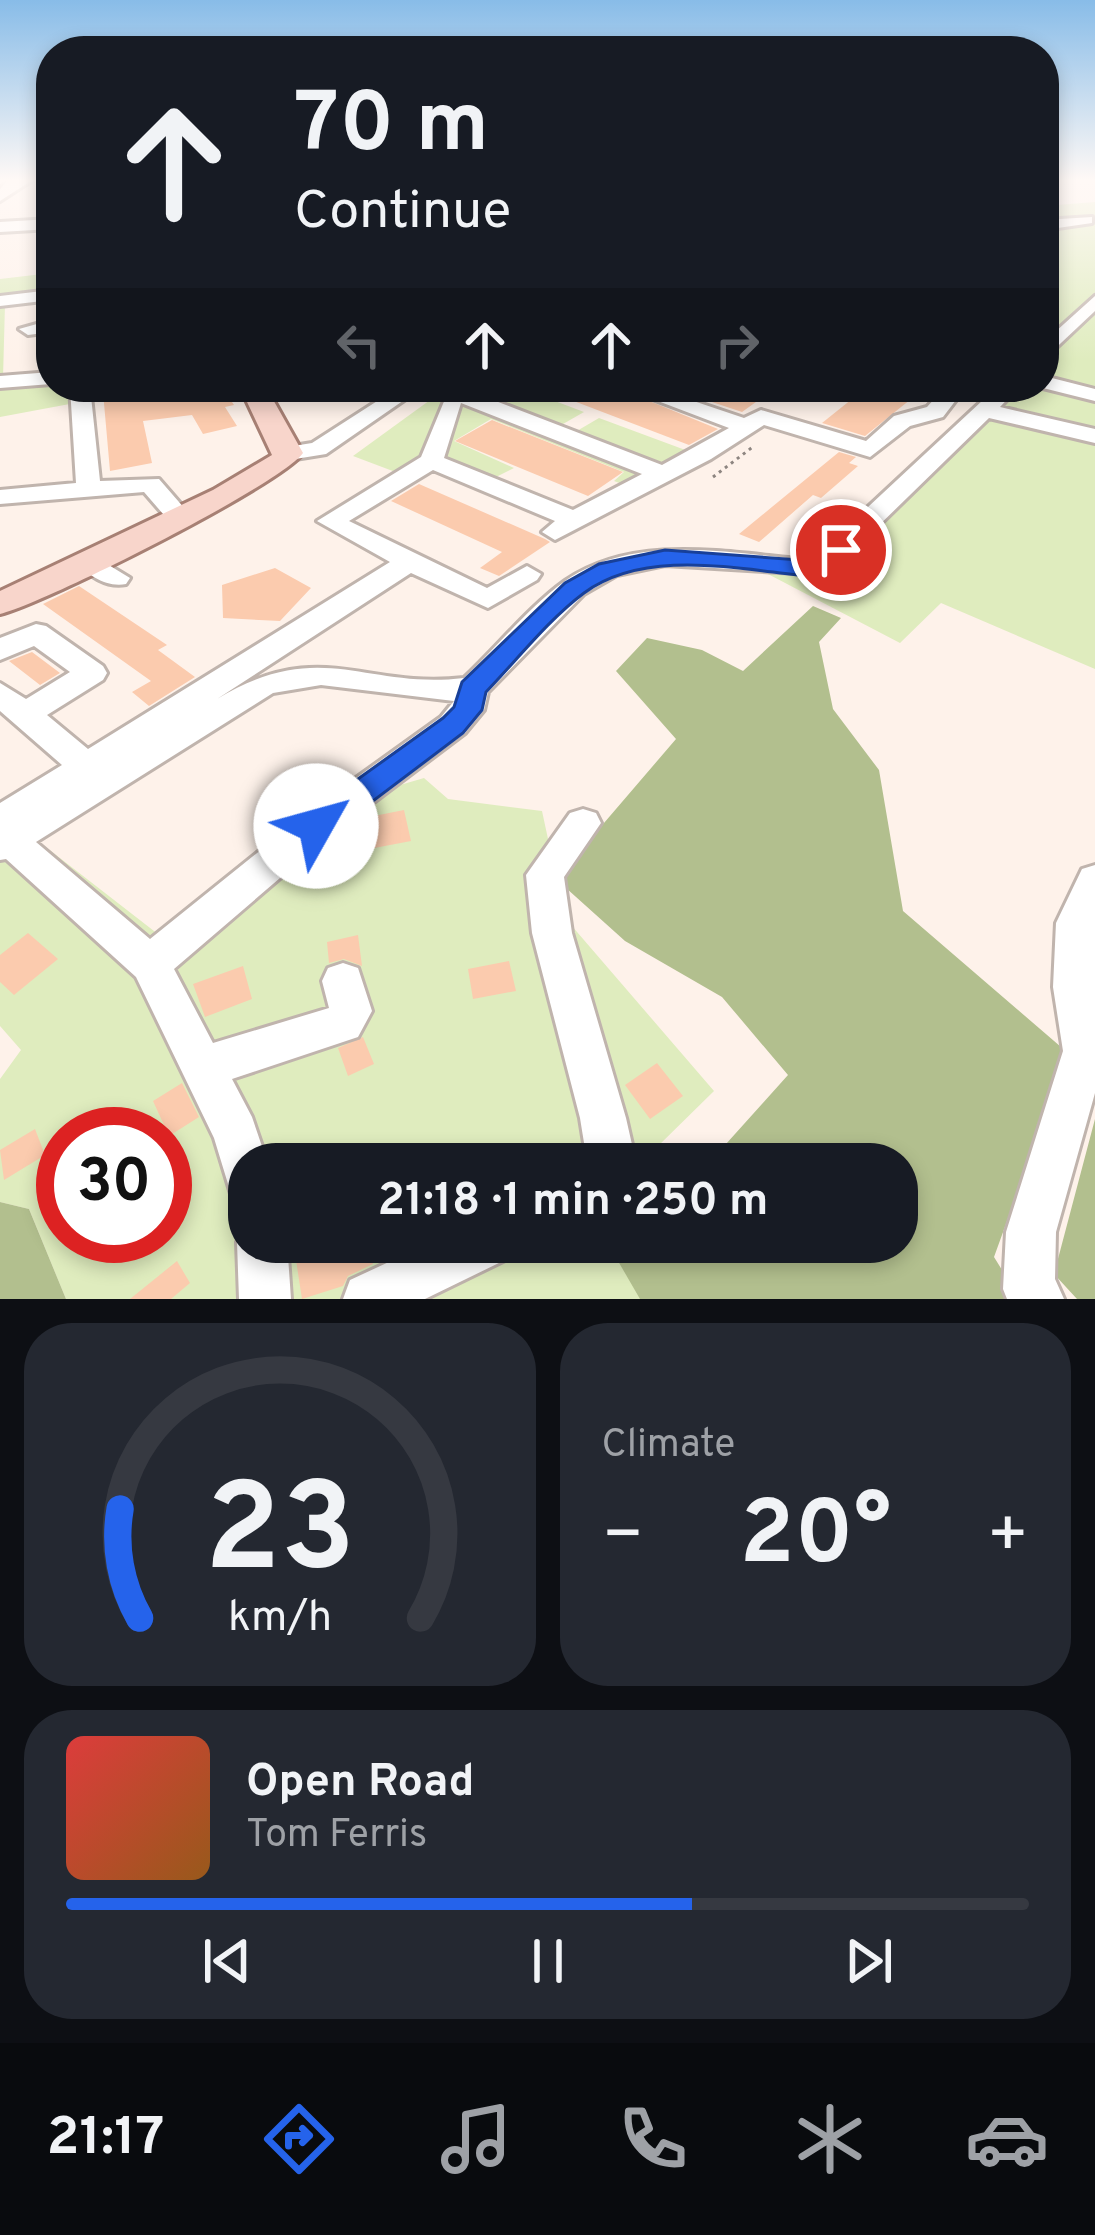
<!DOCTYPE html>
<meta charset="utf-8">
<style>
:root{--surface:#171b24;--page:#242831;--text:#f1f3f6;--muted:#9ea1a6;--line:#363941;--accent:#2563eb}
body{margin:0;font-family:Overpass,sans-serif;background:var(--page);color:var(--text);height:100vh;display:flex;flex-direction:column;font-size:45px;white-space:nowrap}
*{box-sizing:border-box;margin:0}
p{font-size:39px;color:var(--muted)}
.icon{flex:none;width:66px;height:66px;fill:none;stroke:currentColor;stroke-width:2;stroke-linecap:round;stroke-linejoin:round}
.map{position:relative;height:1299px;overflow:hidden}
.details{display:flex;flex-direction:column;gap:24px;padding:24px;background:#0d0f14;flex:1}
.details>*{flex:none}
.top-card{position:absolute;left:36px;top:36px;width:1023px;height:366px;border-radius:48px;box-shadow:0 6px 18px #0003;background:#171b24;color:var(--text);overflow:hidden}
.speed{position:absolute;left:36px;top:1107px;display:flex;gap:24px;font-size:60px;font-weight:700;text-align:center}
.speed>*{display:grid;place-content:center;width:156px;height:156px;border-radius:50%;background:var(--surface);box-shadow:0 6px 18px #0003;line-height:1}
.speed .limit{border:18px solid #d22;background:#fff;color:#111}
.pin{position:absolute;display:grid;place-items:center;width:102px;height:102px;color:#fff;margin:-51px;border:6px solid #fff;border-radius:50%;box-shadow:0 3px 12px #0007}
.me{position:absolute;width:132px;margin:-66px;rotate:52deg;stroke-linejoin:round;filter:drop-shadow(0 0 9px #0008)}
.turn{display:flex;align-items:center;gap:42px;height:252px;padding:0 60px;font-size:54px}
.turn .icon{width:156px;height:156px;stroke-width:2.5}
.turn b{display:block;font-size:84px;line-height:102px}
.lanes{display:flex;align-items:center;height:114px;padding:0 60px;background:#0003;justify-content:center;gap:60px;direction:ltr}
.lanes .off{opacity:.35}
.big{font-size:90px;font-weight:700;line-height:1.1}
.details .tile{flex:1;display:flex;flex-direction:column;justify-content:center;gap:18px;min-width:0;padding:0 42px;border-radius:48px;background:var(--page)}
.details .dial{align-items:center;gap:0}
.dial svg{height:312px;overflow:visible;fill:none;stroke:var(--line);stroke-width:7;stroke-linecap:round;text-anchor:middle}
.dial text{fill:var(--text);stroke:none}
.song{display:flex;align-items:center;gap:36px}
.cover{width:144px;height:144px;border-radius:18px;background:linear-gradient(135deg,hsl(0 70% 55%),hsl(30 70% 35%))}
.played{height:12px;border-radius:6px;background:linear-gradient(90deg,var(--accent) 65%,var(--line) 65%)}
.keys{display:flex;justify-content:space-around;direction:ltr}
.heat{display:flex;justify-content:space-between;align-items:center;font-size:66px;direction:ltr}
.details .tiles{flex:1;display:grid;gap:24px;grid-template-columns:1fr 1fr}
.tile:last-child{grid-column:span 2}
.trip{position:absolute;left:228px;top:1143px;width:690px;height:120px;border-radius:48px;background:var(--surface);box-shadow:0 6px 18px #0003;font-weight:700;line-height:120px;text-align:center}
.dock{display:flex;height:192px;justify-content:space-around;align-items:center;background:#090b0e;color:var(--muted)}
.dock .icon{width:84px;height:84px}
.dock .current{color:var(--accent)}
.dock b{font-size:54px;color:var(--text)}
.map>svg:first-child{display:block}
.green{fill:#dfecbe;fill-rule:evenodd}
.forest{fill:#b2bf8e}
.building{fill:#fbcbae}
.lines{fill:none;stroke-linecap:round;stroke-linejoin:round}
.minor-casing{stroke:#c0b4ad;stroke-width:6}
.major-casing{stroke:#a78074;stroke-width:6}
.path{stroke:#8d8580;stroke-width:3;stroke-dasharray:3 4.5;stroke-linecap:butt}
.minor{fill:#fff;fill-rule:evenodd}
.major{fill:#f8d5cb;fill-rule:evenodd}
.route{fill:#2563eb;stroke:#184099;stroke-width:3}
</style>
<div class="map">
<svg width="1095" height="1299" viewBox="0 0 1095 1299">
<rect width="100%" height="100%" fill="#fef2ea"/>
<path class="green" d="M1095 202V669L941 603 900 643 766 573 824 574 1019 387H1044V361L1073 331 1044 322V206Z
M51 273V297L5 304 3 378 51 375V387H72L75 403 0 417V279Z
M448 387H458L447 393 421 456 398 473 353 456Z
M477 387H518L584 412 556 428 466 393Z
M459 404 640 474V478L625 485 614 481 624 472 491 419 454 441 514 468 492 479 441 456Z
M599 418 688 451 659 471 570 435Z
M424 778 448 799 542 811 565 918 714 1091 656 1148 667 1164H249V1242H727L778 1299H66L29 1209 0 1202V1079L21 1050 0 1026V855L29 834 163 938 308 812ZM63 1134H165V1236H63Z"/>
<path class="forest" d="M813 606 841 618 819 642 833 709 879 770 903 911 1068 1053 994 1257 1020 1299H640L618 1261 636 1242H897V1164H708L788 1075 722 997 625 941 556 879 676 739 616 671 647 638 702 650 743 671Z
M1095 1119V1299H1077L1054 1274Z
M0 1202 29 1209 66 1299H0Z"/>
<path class="building" d="M136 387H222L234 405 225 407 237 426 203 434 192 415 143 421 152 463 110 471 103 392Z
M537 387H615L718 429 689 445Z
M717 387H777L742 412 700 398Z
M867 387H926L865 436 822 423Z
M492 420 623 472 588 496 455 441Z
M839 452 856 457 849 463 858 466 821 498 813 495 759 542 739 534Z
M419 484 545 539 550 542 499 576 480 568 502 552 391 501Z
M275 568 311 588 280 621 223 618 222 585Z
M79 586 167 645 158 650 195 677 149 706 132 692 151 681 43 604Z
M32 652 60 673 40 685 9 661Z
M404 810 411 841 364 850 359 819Z
M28 933 58 959 14 995 0 982V955Z
M358 935 362 966 344 959 329 963 327 942Z
M509 961 516 991 473 999 468 969Z
M243 966 252 999 205 1017 193 984Z
M363 1037 374 1064 348 1076 338 1048Z
M657 1063 683 1096 650 1119 625 1085Z
M182 1083 199 1117 169 1136 153 1101Z
M35 1129 45 1155 4 1180 0 1150Z
M308 1242H368L373 1264 348 1276 343 1286 302 1299 294 1247Z
M177 1261 190 1283 171 1299H130Z"/>
<g class="lines">
<g class="minor-casing">
<path id="minor" d="M34 179 0 201V189L8 180Z
M1092 217V223L1044 230V220Z
M51 219V229L0 232V222Z
M51 290V300L0 306V296Z
M1095 296V311L1044 359V342Z
M51 320V332L28 335 19 329Z
M51 372V384L0 388V376Z
M1044 376 1095 389V401L1039 387H1044Z
M70 387H90L100 481 159 479 192 517 188 522H170L144 492 0 504V490L76 483Z
M263 387H298L257 401 246 395Z
M399 387H423L326 454 289 460 277 453 281 448 312 443Z
M450 387H476L472 392 662 465 729 428 621 387H652L744 418 761 410 866 441 894 416 927 407 945 387H966L943 417 910 426 870 457 764 425 711 459 555 540 542 532 555 521 433 470 349 521 487 588 527 566 541 574 537 580 488 608 411 573 217 699C322 636 364 690 464 678 497 647 529 607 565 581 636 532 732 554 811 560L997 387H1019L1000 407 1095 429V443L989 418 828 575 665 565 617 575 584 594 488 692 484 710 465 733 329 836 174 969 213 1043 329 1008 322 981 328 968 343 963 358 968 372 1011 358 1037 232 1079 252 1117 268 1164H249V1204L232 1197 214 1138 136 977 6 859 0 860V803L62 765 0 711V683L26 699 70 672 34 646 0 660V638L36 624 46 626 103 666 107 673 103 680 47 715 88 749 390 562 317 521 421 457ZM461 403 642 474 573 510 444 458ZM321 685 454 701 441 717 303 816 150 939 36 842 273 693Z
M89 553 130 578 126 584C107 588 87 575 76 561L79 555Z
M583 809 596 813 601 823 564 877 572 933 626 1118 633 1149 629 1164H581L585 1149 580 1118 532 933 526 875 570 813Z
M1095 865V1093L1056 1232 1055 1279 1064 1299H1007L1003 1289 1006 1232 1063 1051 1053 987 1056 923 1082 869Z
M249 1222V1242H287L291 1299H239L237 1242Z
M432 1242H512L505 1260 425 1299H343L350 1280Z"/>
</g>
<g class="major-casing">
<path id="major" d="M240 387H266L303 453C280 485 45 603 0 614V591L213 490 272 455Z"/>
</g>
<path class="path" d="M856 393 864 387
M713 477 754 446"/>
<use href="#minor" class="minor"/>
<use href="#major" class="major"/>
</g>
<linearGradient id="sky" x2="0" y2="1"><stop stop-color="#88bce8"/><stop offset="0.5" stop-color="#fff9f6"/><stop offset="1" stop-color="#fff9f6" stop-opacity="0"/></linearGradient>
<rect width="1095" height="361" fill="url(#sky)"/>
<path class="route" d="M841 543 853 550 818 577C744 571 648 546 584 593 548 620 517 660 486 692L482 710 463 733 328 835 316 839 305 835 300 826 305 817 443 718 454 707 462 682 565 583 599 564 665 550 813 561Z"/>
</svg>
<div class="speed"><div class="limit">30</div></div>
<div class="pin" style="left:841px;top:550px;background:#d93025"><svg class="icon" aria-label="arrive" viewBox="0 0 24 24"><path d="M6 21V4h12l-3 4 3 4H6"/></svg></div>
<svg class="me" style="left:316px;top:826px" viewBox="-20 -20 40 40"><circle r="19" fill="#fff"/><path d="M0-13L10 11 0 6-10 11z" fill="#2563eb"/></svg>
<div class="trip">21:18 · 1 min · 250 m</div>
<div class="top-card">
<div class="turn"><svg class="icon" aria-label="ahead" viewBox="0 0 24 24"><path d="M12 20V5M6 11l6-6 6 6"/></svg><div><b>70 m</b>Continue</div></div>
<div class="lanes"><svg class="icon off" aria-label="left" viewBox="0 0 24 24"><path d="M17 20v-9H6M10 6l-5 5 5 5"/></svg><svg class="icon" aria-label="ahead" viewBox="0 0 24 24"><path d="M12 20V5M6 11l6-6 6 6"/></svg><svg class="icon" aria-label="ahead" viewBox="0 0 24 24"><path d="M12 20V5M6 11l6-6 6 6"/></svg><svg class="icon off" aria-label="right" viewBox="0 0 24 24"><path d="M7 20v-9h11M14 6l5 5-5 5"/></svg></div>
</div>
</div>
<section class="details">
<div class="tiles">
<div class="tile dial"><svg viewBox="0 0 100 80">
<path d="M14 69A42 42 0 1 1 86 69"/>
<path d="M14 69A42 42 0 0 1 9 41" stroke="#2563eb"/>
<text x="50" y="56" font-size="32" font-weight="700">23</text>
<text x="50" y="72" font-size="11">km/h</text>
</svg></div>
<div class="tile"><p>Climate</p>
<div class="heat"><a>−</a><b class="big">20°</b><a>+</a></div>
</div>
<div class="tile">
<div class="song"><i class="cover"></i><div><b>Open Road</b><p>Tom Ferris</p></div></div>
<div class="played"></div>
<div class="keys"><svg class="icon" aria-label="previous" viewBox="0 0 24 24"><path d="M18 5L8 12l10 7zM5 5v14"/></svg><svg class="icon" aria-label="pause" viewBox="0 0 24 24"><path d="M8 5v14M16 5v14"/></svg><svg class="icon" aria-label="next" viewBox="0 0 24 24"><path d="M6 5l10 7-10 7zM19 5v14"/></svg></div>
</div>
</div>
</section>
<nav class="dock">
<b>21:17</b>
<svg class="icon current" aria-label="directions" viewBox="0 0 24 24"><path d="M12 3l9 9-9 9-9-9zM9 14v-3h6M13 9l2 2-2 2"/></svg>
<svg class="icon" aria-label="music" viewBox="0 0 24 24"><path d="M9 18V5l10-2v13"/><circle cx="6" cy="18" r="3"/><circle cx="16" cy="16" r="3"/></svg>
<svg class="icon" aria-label="phone" viewBox="0 0 24 24"><path d="M5 4h4l2 5-3 2q2 4 5 5l2-3 5 2v4C11 20 4 13 5 4z"/></svg>
<svg class="icon" aria-label="climate" viewBox="0 0 24 24"><path d="M12 3v18M4 7l16 10M4 17L20 7"/></svg>
<svg class="icon" aria-label="car" viewBox="0 0 24 24"><path d="M5 17H2v-5l4-1 3-4h7l3 4 3 1v5h-3M9 17h6M6 11h13"/><circle cx="7" cy="17" r="2"/><circle cx="17" cy="17" r="2"/></svg>
</nav>
